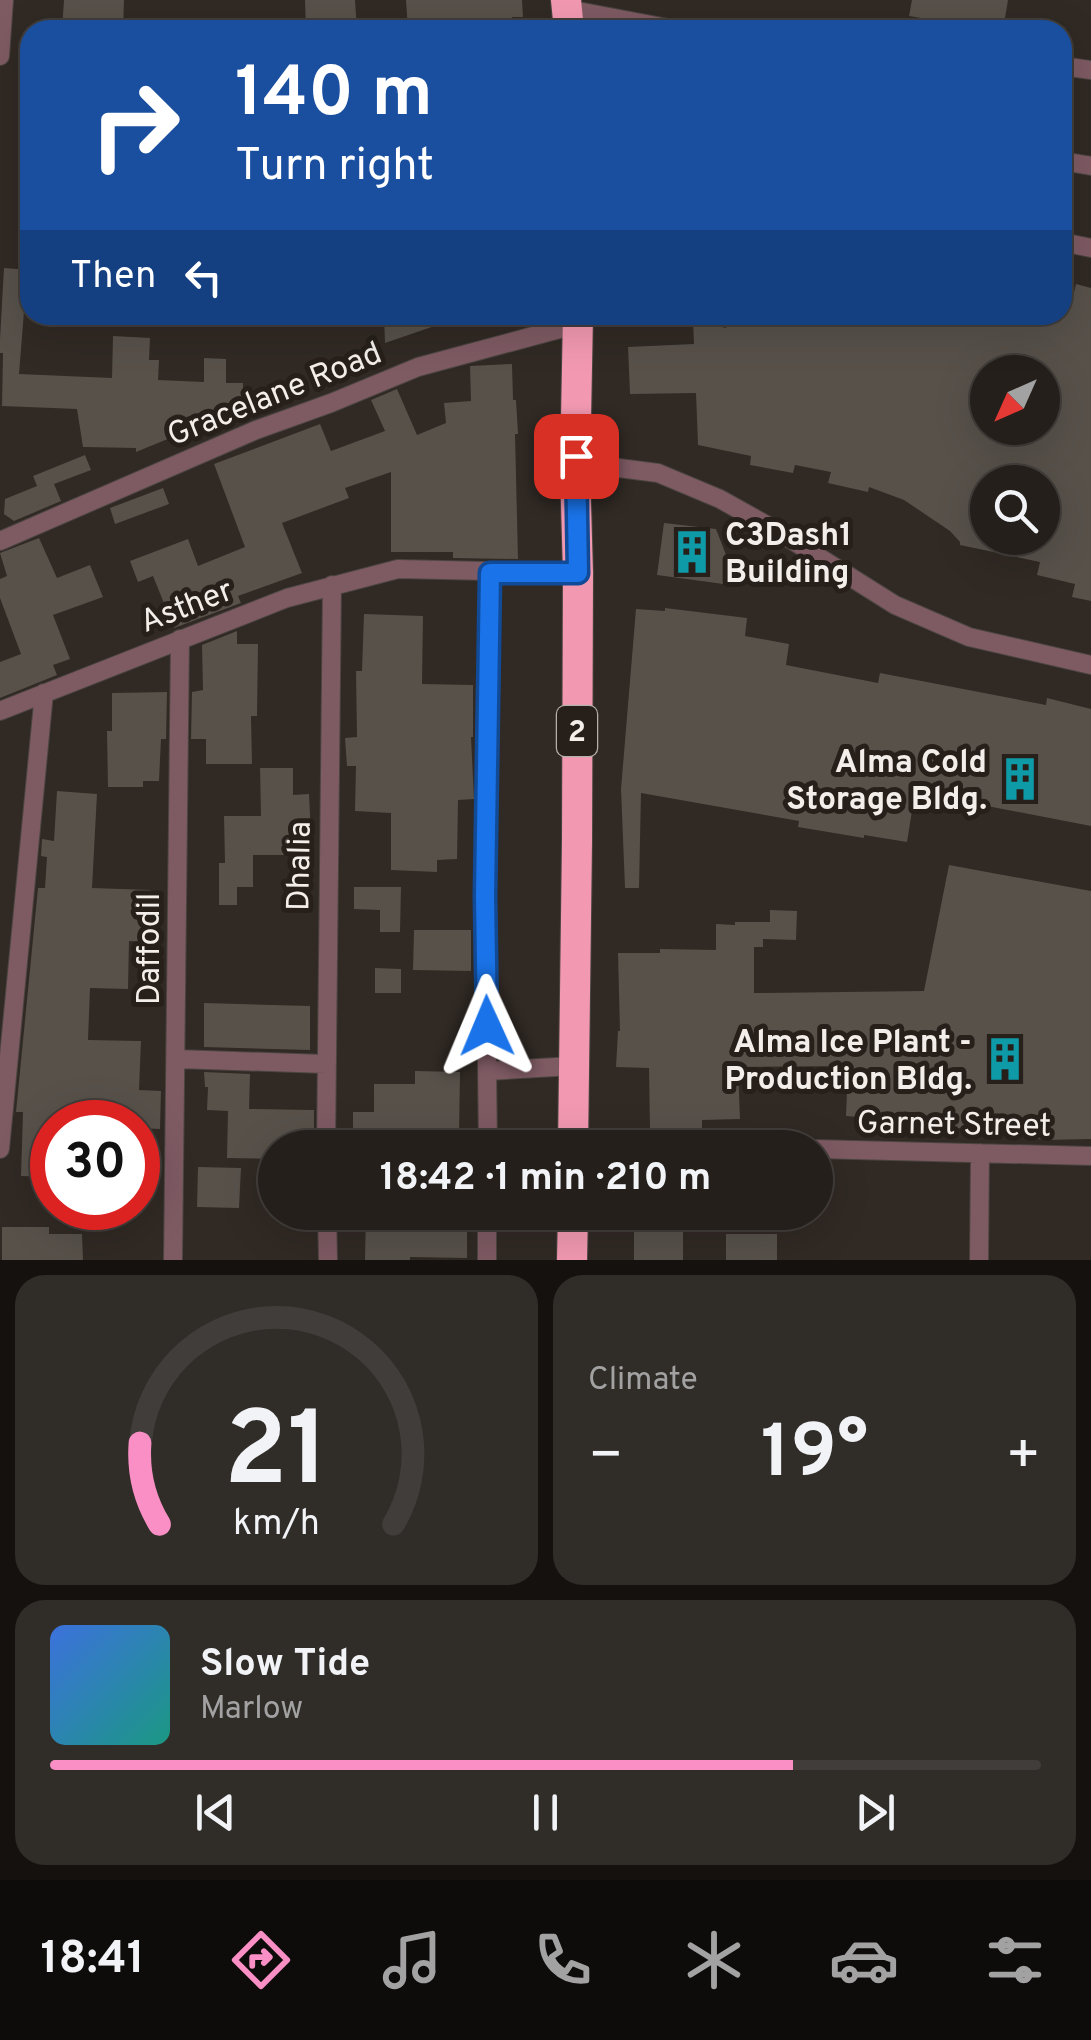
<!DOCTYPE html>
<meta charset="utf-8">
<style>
:root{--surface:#241f1b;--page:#302c28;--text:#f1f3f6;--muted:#a3a2a3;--line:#413d3a;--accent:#fa8fc6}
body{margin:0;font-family:Overpass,sans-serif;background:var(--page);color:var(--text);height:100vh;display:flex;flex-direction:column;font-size:38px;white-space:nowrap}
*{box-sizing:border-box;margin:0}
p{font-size:32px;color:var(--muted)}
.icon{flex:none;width:55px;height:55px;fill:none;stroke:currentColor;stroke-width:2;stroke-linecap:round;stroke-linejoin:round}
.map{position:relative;height:1260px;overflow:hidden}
.side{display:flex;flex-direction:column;gap:15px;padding:15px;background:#14110f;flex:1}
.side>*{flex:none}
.banner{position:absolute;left:20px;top:20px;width:1052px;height:305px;border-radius:30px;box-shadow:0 10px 40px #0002,0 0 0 2px var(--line);background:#1a4fa0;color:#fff;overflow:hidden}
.needle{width:65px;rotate:225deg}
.controls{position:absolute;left:970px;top:355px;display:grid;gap:20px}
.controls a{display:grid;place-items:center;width:90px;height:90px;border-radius:50%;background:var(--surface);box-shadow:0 10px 40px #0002,0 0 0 2px var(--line);font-size:50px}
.speed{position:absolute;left:30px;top:1100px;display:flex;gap:20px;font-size:50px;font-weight:700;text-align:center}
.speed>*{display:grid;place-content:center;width:130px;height:130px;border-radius:50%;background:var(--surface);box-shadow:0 10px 40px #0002,0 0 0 2px var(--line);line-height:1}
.speed .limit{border:15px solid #d22;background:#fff;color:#111}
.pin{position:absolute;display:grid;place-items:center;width:85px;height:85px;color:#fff;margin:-42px;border-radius:20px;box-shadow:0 5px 15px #0006}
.me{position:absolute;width:110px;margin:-55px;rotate:359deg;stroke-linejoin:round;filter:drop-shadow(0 0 8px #0008)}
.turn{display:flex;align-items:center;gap:35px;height:210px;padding:0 50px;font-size:45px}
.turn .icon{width:130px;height:130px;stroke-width:2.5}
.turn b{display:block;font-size:70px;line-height:85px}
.then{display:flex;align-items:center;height:95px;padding:0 50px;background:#0003;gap:20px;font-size:38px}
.big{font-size:75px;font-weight:700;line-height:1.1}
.side .tile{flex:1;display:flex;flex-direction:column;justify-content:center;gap:15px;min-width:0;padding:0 35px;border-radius:30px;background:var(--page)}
.side .dial{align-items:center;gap:0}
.dial svg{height:260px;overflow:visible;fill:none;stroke:var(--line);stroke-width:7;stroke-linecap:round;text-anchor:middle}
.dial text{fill:var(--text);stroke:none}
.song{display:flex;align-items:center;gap:30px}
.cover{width:120px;height:120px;border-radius:15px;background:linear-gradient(135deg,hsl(220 70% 55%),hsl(170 70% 35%))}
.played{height:10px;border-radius:5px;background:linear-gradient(90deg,var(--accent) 75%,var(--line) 75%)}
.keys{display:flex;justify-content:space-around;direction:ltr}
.heat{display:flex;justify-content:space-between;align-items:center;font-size:55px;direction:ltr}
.side .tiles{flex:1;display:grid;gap:15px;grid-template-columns:1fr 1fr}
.tile:last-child{grid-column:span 2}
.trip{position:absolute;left:258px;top:1130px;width:575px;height:100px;border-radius:50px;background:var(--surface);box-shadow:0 10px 40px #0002,0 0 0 2px var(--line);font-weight:700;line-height:100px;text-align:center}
.dock{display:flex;height:160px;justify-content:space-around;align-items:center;background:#0e0c0b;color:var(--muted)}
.dock .icon{width:70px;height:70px}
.dock .active{color:var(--accent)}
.dock b{font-size:45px;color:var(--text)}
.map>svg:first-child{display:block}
.building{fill:#57514a;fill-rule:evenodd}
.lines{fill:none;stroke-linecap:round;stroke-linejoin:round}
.street-casing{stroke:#4b4540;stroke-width:20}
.highway-casing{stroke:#4b4540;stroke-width:32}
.street{stroke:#7e5a63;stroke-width:18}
.highway{stroke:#f299b1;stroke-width:30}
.route-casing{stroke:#114b97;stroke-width:25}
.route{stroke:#1a73e8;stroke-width:18}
.labels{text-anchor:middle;stroke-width:10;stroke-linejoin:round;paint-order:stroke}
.shield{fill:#261f1a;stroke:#b6b0ac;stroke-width:2.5}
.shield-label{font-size:30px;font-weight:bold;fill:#f3eeea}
.street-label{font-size:32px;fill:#f3eeea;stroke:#261f1a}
.poi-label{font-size:32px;font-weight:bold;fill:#f3eeea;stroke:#261f1a;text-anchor:end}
</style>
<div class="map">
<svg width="1091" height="1260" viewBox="0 0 1091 1260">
<rect width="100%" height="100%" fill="#302924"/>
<path class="building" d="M64 0H124L123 30H62Z
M305 0H355L357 30H306Z
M406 0H522L523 17H512L513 30H408Z
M912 0H1008L1003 30H969L970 26 909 16Z
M4 268 30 270V299H25L19 374 112 378 113 336 150 338 149 360H159L158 380 204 382V358L226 359V383H243V404L227 403V420L191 418 197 434 183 440 180 434 136 452V448L83 447 77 409 2 406 3 353H0V339Z
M1076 284 1091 288V601L1072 597 1075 584 1037 575 1040 562 960 545V542L950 531 904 500 869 487 868 492 828 483 831 472 795 465 793 473 750 465 751 456 698 445 696 393 630 394 628 347 694 344 693 320 726 328 729 315H1062V294L1073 297ZM988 372H1042V428H988ZM988 482H1042V538H988Z
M384 315H457L458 318 385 343Z
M512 364 513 400H516L518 434H515L518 559 453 558V552H391V472L345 488 349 498 282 523 302 573 238 596 241 603 174 628 153 576 138 582 130 561 188 539 198 566 245 547 214 464 320 424 331 451 385 431 371 400 397 389 417 435 446 423 444 403 471 401 470 366Z
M85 455 91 470 54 484 61 501 14 521 4 514 5 499 37 486 33 476Z
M163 488 169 504 115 524 110 508Z
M664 523 716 529 738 586 657 575Z
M39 538 57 578 90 565 103 597 53 615 70 659 53 665 57 675 0 698V662L21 654 0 598V579L7 576 0 553Z
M665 608 747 618 745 636 789 644 786 665 878 683 880 673 1046 705 1047 698 1091 709V826L915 792 907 842 864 835V838L798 827 799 821 641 793 639 888H625L621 789 636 609 665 611Z
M364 614 423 616 422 684 473 685V737H471L474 799 458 800 457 859 437 860V872L391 870V813L355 811 356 766H347L345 738 357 737 356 671H362Z
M237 631V644H258L257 716H251L252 764H206V739H191L192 692 203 690 202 645Z
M167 692 166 739H161L159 781H143V787H108L107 731H112V693Z
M260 768H293V795L309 794 312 855H253V887H237V905H219V863H225L224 816H261Z
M57 791 97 794 92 888 151 890 152 942 129 941 128 989 90 988 88 1040 141 1041 139 1090 161 1091 160 1129 138 1128V1122H52V1177L21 1176 23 1112H16L38 888H45L47 857 41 856 42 839 54 841Z
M949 865 1091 891V1139L1045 1140 992 1132 990 1127 858 1132V1117L846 1116 848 1066 738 1067 740 1119 702 1120V1132L650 1130 649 1068 616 1067 618 1031H620L618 953H660V949L716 950V924L735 925V922H770V910L797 911 796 940 763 939V947H754V993L924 991Z
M354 887H401L400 932H380V910L354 909Z
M414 930H471V971L413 970Z
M375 968 401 969V993H375Z
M204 1003 310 1006V1050L204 1047Z
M415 1071 460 1072 459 1136 407 1135V1148H353V1112H374V1084H415Z
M204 1072 250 1074 249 1109 314 1110V1148H275V1159L227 1158 228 1111 207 1110 208 1087H205Z
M198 1167 241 1168 239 1208 197 1207Z
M366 1212H467V1258L410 1257V1260H365Z
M634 1212H683V1260H634Z
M2 1227H49V1234H82L83 1260H2Z
M726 1234H777V1260H726Z"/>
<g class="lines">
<g class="street-casing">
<path id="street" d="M567 9 678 30
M0 56 4 0
M1062 66 1091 70
M1062 161 1091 166
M1062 242 1091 248
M575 470 619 468 658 473 720 499 779 532 895 605 969 637 1091 665
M0 541 256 430 331 403 418 367 578 324
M0 711 287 598 398 569 578 573
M177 1059 325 1064
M488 1071 573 1066
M573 1142 733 1148
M326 1148 332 585
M488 1148 485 897 491 573
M0 1149 44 693
M815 1149 1091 1156
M327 1212 328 1260
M173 1260 180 639
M487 1260V1212
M979 1260 980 1153"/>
</g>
<g class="highway-casing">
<path id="highway" d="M566 0 569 30
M573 1148 577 841 578 573 575 470 578 315
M572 1260 573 1212"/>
</g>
<use href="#street" class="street"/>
<use href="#highway" class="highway"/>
</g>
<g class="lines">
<g class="route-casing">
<path id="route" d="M487 1026 485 896 490 573H578L576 456"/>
</g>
<use href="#route" class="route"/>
</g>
<defs>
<g id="building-bare" transform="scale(3.45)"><path d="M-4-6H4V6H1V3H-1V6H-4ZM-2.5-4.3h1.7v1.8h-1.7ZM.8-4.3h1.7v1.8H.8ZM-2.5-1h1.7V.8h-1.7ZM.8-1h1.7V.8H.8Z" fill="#0f9aa8" stroke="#261f1a" stroke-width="2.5" paint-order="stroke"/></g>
</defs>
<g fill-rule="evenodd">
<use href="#building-bare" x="692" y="552"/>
<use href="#building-bare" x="1020" y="779"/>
<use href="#building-bare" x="1005" y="1059"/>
</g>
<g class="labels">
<rect class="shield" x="557" y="706" width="40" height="50" rx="8"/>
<g class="shield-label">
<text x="577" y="741">2</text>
</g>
<g class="street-label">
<text transform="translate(274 393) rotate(-22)" y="11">Gracelane Road</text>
<text transform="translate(186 605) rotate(-21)" y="11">Asther</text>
<text transform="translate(298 866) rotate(-89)" y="11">Dhalia</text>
<text transform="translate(148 949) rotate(-90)" y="11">Daffodil</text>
<text transform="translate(954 1123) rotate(1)" y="11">Garnet Street</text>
</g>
<g class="poi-label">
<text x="725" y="545" text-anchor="start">C3Dash1<tspan x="725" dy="37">Building</tspan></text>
<text x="987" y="772">Alma Cold<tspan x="987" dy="37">Storage Bldg.</tspan></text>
<text x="972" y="1052">Alma Ice Plant -<tspan x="972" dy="37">Production Bldg.</tspan></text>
</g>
</g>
</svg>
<div class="controls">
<a><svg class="needle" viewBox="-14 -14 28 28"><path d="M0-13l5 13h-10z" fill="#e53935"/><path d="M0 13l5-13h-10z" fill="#a3a2a3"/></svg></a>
<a><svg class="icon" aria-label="search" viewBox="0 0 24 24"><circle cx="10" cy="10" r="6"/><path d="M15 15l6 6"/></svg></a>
</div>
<div class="speed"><div class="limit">30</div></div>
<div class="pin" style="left:576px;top:456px;background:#d93025"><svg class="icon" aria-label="arrive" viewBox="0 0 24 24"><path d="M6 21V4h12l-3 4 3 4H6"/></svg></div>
<svg class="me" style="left:487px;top:1026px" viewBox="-20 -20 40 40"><path d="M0-17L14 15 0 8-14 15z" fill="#1a73e8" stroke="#fff" stroke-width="4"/></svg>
<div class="trip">18:42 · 1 min · 210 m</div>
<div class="banner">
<div class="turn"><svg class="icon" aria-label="right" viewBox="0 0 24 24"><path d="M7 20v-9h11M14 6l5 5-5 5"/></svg><div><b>140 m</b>Turn right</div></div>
<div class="then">Then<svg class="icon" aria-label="left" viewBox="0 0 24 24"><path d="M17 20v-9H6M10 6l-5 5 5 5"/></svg></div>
</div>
</div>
<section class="side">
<div class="tiles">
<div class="tile dial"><svg viewBox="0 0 100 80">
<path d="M14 69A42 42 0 1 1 86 69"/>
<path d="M14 69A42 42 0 0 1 8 44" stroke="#fa8fc6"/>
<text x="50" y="56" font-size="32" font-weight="700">21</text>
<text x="50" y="72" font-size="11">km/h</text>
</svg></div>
<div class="tile"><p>Climate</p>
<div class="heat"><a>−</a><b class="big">19°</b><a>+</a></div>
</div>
<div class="tile">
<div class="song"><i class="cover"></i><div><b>Slow Tide</b><p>Marlow</p></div></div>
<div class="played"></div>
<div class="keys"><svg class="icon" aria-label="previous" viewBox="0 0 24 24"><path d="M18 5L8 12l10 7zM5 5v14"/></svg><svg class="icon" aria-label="pause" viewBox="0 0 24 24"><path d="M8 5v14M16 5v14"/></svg><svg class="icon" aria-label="next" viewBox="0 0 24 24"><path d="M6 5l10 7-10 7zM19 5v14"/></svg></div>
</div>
</div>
</section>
<nav class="dock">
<b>18:41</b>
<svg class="icon active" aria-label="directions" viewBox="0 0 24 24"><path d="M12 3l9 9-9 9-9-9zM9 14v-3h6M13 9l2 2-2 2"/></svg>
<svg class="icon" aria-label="music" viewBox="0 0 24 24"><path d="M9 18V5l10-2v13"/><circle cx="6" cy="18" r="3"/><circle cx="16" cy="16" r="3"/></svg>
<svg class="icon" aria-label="phone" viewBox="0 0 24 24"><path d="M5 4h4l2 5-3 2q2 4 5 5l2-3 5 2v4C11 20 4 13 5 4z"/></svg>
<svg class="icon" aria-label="climate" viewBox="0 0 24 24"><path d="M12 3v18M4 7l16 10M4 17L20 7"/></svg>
<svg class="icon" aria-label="car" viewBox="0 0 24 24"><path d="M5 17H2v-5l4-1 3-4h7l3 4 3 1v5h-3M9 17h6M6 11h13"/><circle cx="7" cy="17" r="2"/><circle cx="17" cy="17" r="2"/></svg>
<svg class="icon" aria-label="filters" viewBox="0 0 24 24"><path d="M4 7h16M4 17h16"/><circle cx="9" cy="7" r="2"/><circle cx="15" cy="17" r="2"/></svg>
</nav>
